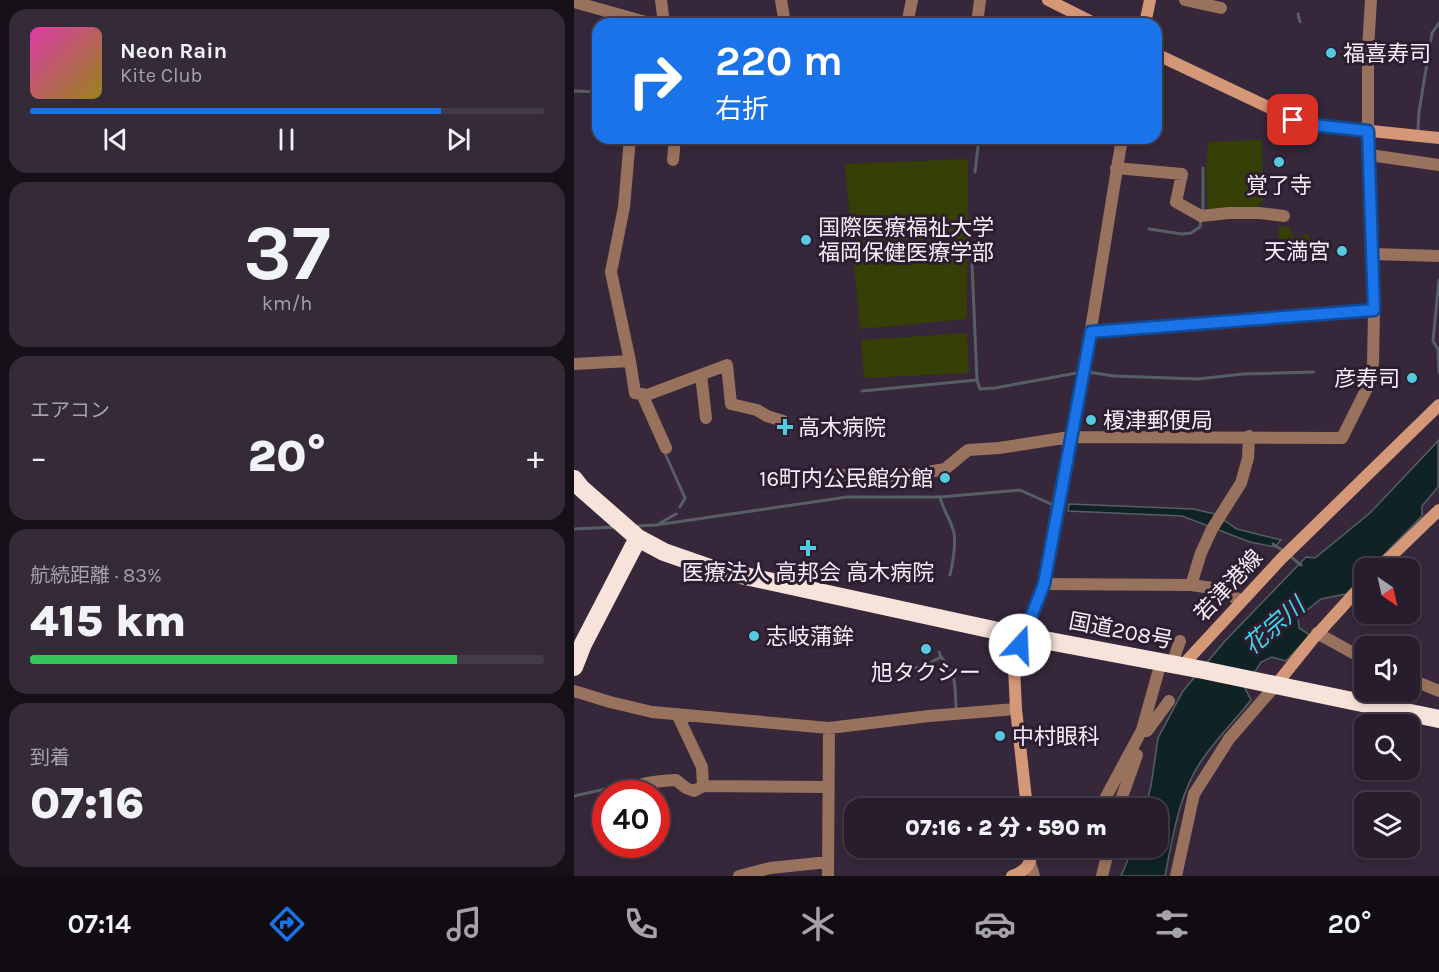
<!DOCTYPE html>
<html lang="ja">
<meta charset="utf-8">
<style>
:root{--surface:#281d2c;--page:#342a38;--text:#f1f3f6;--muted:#a5a2a9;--line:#443b48;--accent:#1a73e8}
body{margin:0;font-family:Karla,"Noto Sans JP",sans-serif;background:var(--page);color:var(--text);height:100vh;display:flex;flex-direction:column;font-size:22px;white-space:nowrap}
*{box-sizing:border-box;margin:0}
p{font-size:20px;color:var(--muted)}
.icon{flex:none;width:33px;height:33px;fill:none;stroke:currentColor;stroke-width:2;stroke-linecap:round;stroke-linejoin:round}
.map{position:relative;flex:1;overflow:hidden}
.panel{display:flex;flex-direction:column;gap:9px;padding:9px;background:#161018;width:574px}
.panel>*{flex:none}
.top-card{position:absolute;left:18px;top:18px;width:570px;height:126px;border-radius:18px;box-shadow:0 3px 9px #0003,0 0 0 2px var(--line);background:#1a73e8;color:#fff;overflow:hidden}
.needle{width:39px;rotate:146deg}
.buttons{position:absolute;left:780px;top:558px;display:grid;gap:12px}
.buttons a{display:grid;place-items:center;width:66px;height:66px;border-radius:12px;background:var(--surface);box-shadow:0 3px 9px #0003,0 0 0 2px var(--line);font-size:30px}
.speed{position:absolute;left:18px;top:780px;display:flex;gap:12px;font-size:30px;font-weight:700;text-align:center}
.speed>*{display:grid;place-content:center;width:78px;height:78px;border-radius:50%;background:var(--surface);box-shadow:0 3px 9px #0003,0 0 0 2px var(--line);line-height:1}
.speed .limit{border:9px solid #d22;background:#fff;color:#111}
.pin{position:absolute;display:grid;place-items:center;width:51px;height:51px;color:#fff;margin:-26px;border-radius:12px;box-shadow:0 3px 9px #0006}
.me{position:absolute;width:66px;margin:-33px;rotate:20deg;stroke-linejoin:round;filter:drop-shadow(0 0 4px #0008)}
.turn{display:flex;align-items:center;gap:21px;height:126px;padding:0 24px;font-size:27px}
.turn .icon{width:78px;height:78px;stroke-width:2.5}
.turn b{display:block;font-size:42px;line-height:51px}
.big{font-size:45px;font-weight:800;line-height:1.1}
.panel .card{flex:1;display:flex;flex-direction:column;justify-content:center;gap:9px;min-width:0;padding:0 21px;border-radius:18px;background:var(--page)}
.panel .dial{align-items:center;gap:0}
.dial b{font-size:78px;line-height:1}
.song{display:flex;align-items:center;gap:18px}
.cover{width:72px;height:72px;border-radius:9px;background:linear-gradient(135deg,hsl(320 70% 55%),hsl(50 70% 35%))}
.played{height:6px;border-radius:3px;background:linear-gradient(90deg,var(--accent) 80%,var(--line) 80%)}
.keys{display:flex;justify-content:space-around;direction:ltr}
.heat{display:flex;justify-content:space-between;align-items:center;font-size:33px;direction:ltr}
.charge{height:9px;border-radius:4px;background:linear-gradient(90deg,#34c759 83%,var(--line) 0)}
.trip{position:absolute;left:270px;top:798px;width:324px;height:60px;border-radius:18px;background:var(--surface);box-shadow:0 3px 9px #0003,0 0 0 2px var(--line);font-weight:800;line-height:60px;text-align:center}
.tab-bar{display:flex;height:96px;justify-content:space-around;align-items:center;background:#100c12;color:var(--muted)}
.tab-bar .icon{width:42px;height:42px}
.tab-bar .current{color:var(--accent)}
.tab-bar b{font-size:27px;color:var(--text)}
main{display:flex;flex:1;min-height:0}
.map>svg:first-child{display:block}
.green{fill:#363f05}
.water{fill:#0f2224;stroke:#555f64;stroke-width:1.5}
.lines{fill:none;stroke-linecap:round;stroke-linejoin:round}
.stream{stroke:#555f64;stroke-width:3}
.street{stroke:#98725d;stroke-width:12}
.secondary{stroke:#d49777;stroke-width:12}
.highway{stroke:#f7e3d9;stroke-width:18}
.route-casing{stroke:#114b97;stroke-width:15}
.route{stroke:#1a73e8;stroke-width:10}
.poi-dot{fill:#55cadf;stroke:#2c1e30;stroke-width:2}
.labels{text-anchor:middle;stroke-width:6;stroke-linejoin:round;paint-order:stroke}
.poi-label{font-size:22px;fill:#f7edf9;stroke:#2c1e30;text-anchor:start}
.street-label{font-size:22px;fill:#f7edf9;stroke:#2c1e30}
.water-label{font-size:24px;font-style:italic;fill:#3ed6e9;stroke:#2c1e30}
</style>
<main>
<section class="panel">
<div class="card">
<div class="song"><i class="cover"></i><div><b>Neon Rain</b><p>Kite Club</p></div></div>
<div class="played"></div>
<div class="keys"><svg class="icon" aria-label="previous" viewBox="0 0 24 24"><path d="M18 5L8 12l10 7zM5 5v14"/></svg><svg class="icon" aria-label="pause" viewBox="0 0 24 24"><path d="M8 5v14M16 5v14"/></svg><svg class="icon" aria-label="next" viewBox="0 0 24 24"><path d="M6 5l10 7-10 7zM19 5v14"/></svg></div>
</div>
<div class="card dial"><b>37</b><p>km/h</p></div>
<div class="card"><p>エアコン</p>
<div class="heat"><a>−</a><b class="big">20°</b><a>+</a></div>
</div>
<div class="card"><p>航続距離 · 83%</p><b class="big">415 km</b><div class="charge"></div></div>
<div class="card"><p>到着</p><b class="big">07:16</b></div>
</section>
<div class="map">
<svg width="865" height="876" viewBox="0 0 865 876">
<rect width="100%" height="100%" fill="#36273a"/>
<path class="green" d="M688 140 689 202 684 204 687 209 634 211 632 172 634 142Z
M394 159 393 319 286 329 271 164Z
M715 226 720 238 734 234 737 246 706 250 704 227Z
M393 333 395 373 290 378 287 340Z"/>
<path class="water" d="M864 441V487L848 506V516L797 568H790V576L772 594 747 599 724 617 725 628 736 635 712 661 698 657 687 662 671 688 677 700C662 719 644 737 630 757 605 791 599 836 591 876H547L559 848H584V808H571L577 786 584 738 609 691 651 641 732 557 741 558 796 513Z
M495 504 619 509 641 514 663 529 707 540 701 547 676 542 608 516 494 511Z"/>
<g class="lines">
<path class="stream" d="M724 14 726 22
M0 91 24 92
M844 130 845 112 858 33 865 23
M401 172 405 138
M629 213V168
M575 229 608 234 617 233 626 227 627 219
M865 280 859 341 864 349 865 372
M514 372 540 376 624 379 669 374 740 372
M403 380 406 389 421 388 508 372
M288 391 403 380 398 264
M90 451 111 498 106 507
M366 497C369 510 377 520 380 533 382 546 379 562 376 575
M86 523 102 514
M63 526 82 525 273 497H366L446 490 479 505
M0 529 41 527
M699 544 711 552
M716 556 727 565
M365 652 367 657
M305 672 348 667 367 657C383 674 381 687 382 708
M0 796 49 785"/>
<path class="street" d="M87 0 90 24
M207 0 211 24
M611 0 647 8
M0 2 79 24
M333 24 338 0
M403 24 406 0
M796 155 865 165
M99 160 101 138
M542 168 608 174 602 202 627 216 655 213H685L710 216
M799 254 865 256
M517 332 800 310
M56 361 37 272 50 207 56 138
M0 364 56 361 61 393 73 395 153 365 157 404 183 410 193 416 209 421
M127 375 132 418
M68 394 92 448
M265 475 331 476 371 469 394 450 425 448 496 437 768 438 795 384 799 364 800 310 794 131V48L797 0
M485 496 510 372 548 138
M470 584 617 585 638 588 667 600
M617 585 627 553 638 529 667 483 674 458 675 436
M743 633 790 659
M598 664 606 641
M836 679 865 691
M0 691 36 702 78 712 255 728 355 716 442 709
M103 714 128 767 129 786 254 787
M573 731 595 701
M48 792C65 783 82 781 102 780L112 788 120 791 129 786
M526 808 568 730 587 662
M544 808 563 755
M456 863 460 876
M165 876 196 868 254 862
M254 876 255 728
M528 876 535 848
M602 876 620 794 655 739 701 686"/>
<path class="secondary" d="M474 0 522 24
M571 24 576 0
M582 54 730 124 865 138
M805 568 865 510
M608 666 707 559 865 405
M701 686 738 640 790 583
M453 808 442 709 440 667 449 636 470 584 485 496
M438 876C453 871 458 863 457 848"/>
<path class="highway" d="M0 479 7 488 64 538 90 552 139 569 438 634 629 670 865 719
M0 667 9 644 64 538"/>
</g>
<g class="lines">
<g class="route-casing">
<path id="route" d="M446 645 470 584 517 332 800 310 794 131 730 124 719 120"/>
</g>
<use href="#route" class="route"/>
</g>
<g class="poi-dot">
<circle cx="757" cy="53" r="6"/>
<circle cx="705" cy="162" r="6"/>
<circle cx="232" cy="240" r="6"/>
<circle cx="768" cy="251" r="6"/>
<circle cx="838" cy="378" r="6"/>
<circle cx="517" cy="420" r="6"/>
<path d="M208 418h6v6h6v6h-6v6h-6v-6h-6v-6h6z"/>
<circle cx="371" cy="478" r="6"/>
<path d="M231 539h6v6h6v6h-6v6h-6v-6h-6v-6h6z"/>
<circle cx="180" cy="636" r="6"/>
<circle cx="352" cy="649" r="6"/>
<circle cx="426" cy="736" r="6"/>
</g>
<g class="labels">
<g class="poi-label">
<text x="769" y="61">福喜寿司</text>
<text x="705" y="193" text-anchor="middle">覚了寺</text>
<text x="244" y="235">国際医療福祉大学<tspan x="244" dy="25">福岡保健医療学部</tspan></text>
<text x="756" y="259" text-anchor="end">天満宮</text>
<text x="826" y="386" text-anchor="end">彦寿司</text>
<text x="529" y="428">榎津郵便局</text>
<text x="224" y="435">高木病院</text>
<text x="359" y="486" text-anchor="end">16町内公民館分館</text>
<text x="234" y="580" text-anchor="middle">医療法人 高邦会 高木病院</text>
<text x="192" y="644">志岐蒲鉾</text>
<text x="352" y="680" text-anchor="middle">旭タクシー</text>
<text x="438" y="744">中村眼科</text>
</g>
<g class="street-label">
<text transform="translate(654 585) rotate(-47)" y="8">若津港線</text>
<text transform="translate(547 630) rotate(11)" y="8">国道208号</text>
</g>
<g class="water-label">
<text transform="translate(700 626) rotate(-41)" y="8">花宗川</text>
</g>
</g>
</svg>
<div class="buttons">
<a><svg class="needle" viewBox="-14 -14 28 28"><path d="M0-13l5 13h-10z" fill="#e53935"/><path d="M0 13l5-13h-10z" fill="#a5a2a9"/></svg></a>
<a><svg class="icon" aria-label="sound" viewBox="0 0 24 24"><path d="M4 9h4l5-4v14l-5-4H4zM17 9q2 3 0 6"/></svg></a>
<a><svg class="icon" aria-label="search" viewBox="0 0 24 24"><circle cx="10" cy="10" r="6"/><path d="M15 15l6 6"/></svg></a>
<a><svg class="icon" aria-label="layers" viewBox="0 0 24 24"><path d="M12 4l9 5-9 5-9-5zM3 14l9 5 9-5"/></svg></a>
</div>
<div class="speed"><div class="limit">40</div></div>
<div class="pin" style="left:719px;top:120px;background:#d93025"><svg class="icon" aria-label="arrive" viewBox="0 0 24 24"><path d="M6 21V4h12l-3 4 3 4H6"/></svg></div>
<svg class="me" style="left:446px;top:645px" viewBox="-20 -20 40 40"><circle r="19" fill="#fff"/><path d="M0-13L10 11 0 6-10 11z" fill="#1a73e8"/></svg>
<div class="trip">07:16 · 2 分 · 590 m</div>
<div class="top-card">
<div class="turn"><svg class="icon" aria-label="right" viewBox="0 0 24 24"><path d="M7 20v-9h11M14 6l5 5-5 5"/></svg><div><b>220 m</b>右折</div></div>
</div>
</div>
</main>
<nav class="tab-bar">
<b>07:14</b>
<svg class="icon current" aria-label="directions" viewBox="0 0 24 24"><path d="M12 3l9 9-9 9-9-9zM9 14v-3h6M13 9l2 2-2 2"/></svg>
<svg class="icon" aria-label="music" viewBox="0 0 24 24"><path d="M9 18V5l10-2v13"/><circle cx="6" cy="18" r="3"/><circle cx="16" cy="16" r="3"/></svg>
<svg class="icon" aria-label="phone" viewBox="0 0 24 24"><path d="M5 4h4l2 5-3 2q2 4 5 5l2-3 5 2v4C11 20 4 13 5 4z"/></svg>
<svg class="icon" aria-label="climate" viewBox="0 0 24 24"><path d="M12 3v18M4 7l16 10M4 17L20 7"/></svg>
<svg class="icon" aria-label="car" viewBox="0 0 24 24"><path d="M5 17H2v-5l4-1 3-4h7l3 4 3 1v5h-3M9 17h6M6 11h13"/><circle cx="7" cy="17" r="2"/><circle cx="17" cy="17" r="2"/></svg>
<svg class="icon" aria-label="filters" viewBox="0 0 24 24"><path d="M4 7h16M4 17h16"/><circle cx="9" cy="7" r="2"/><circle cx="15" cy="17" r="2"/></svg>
<b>20°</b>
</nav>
